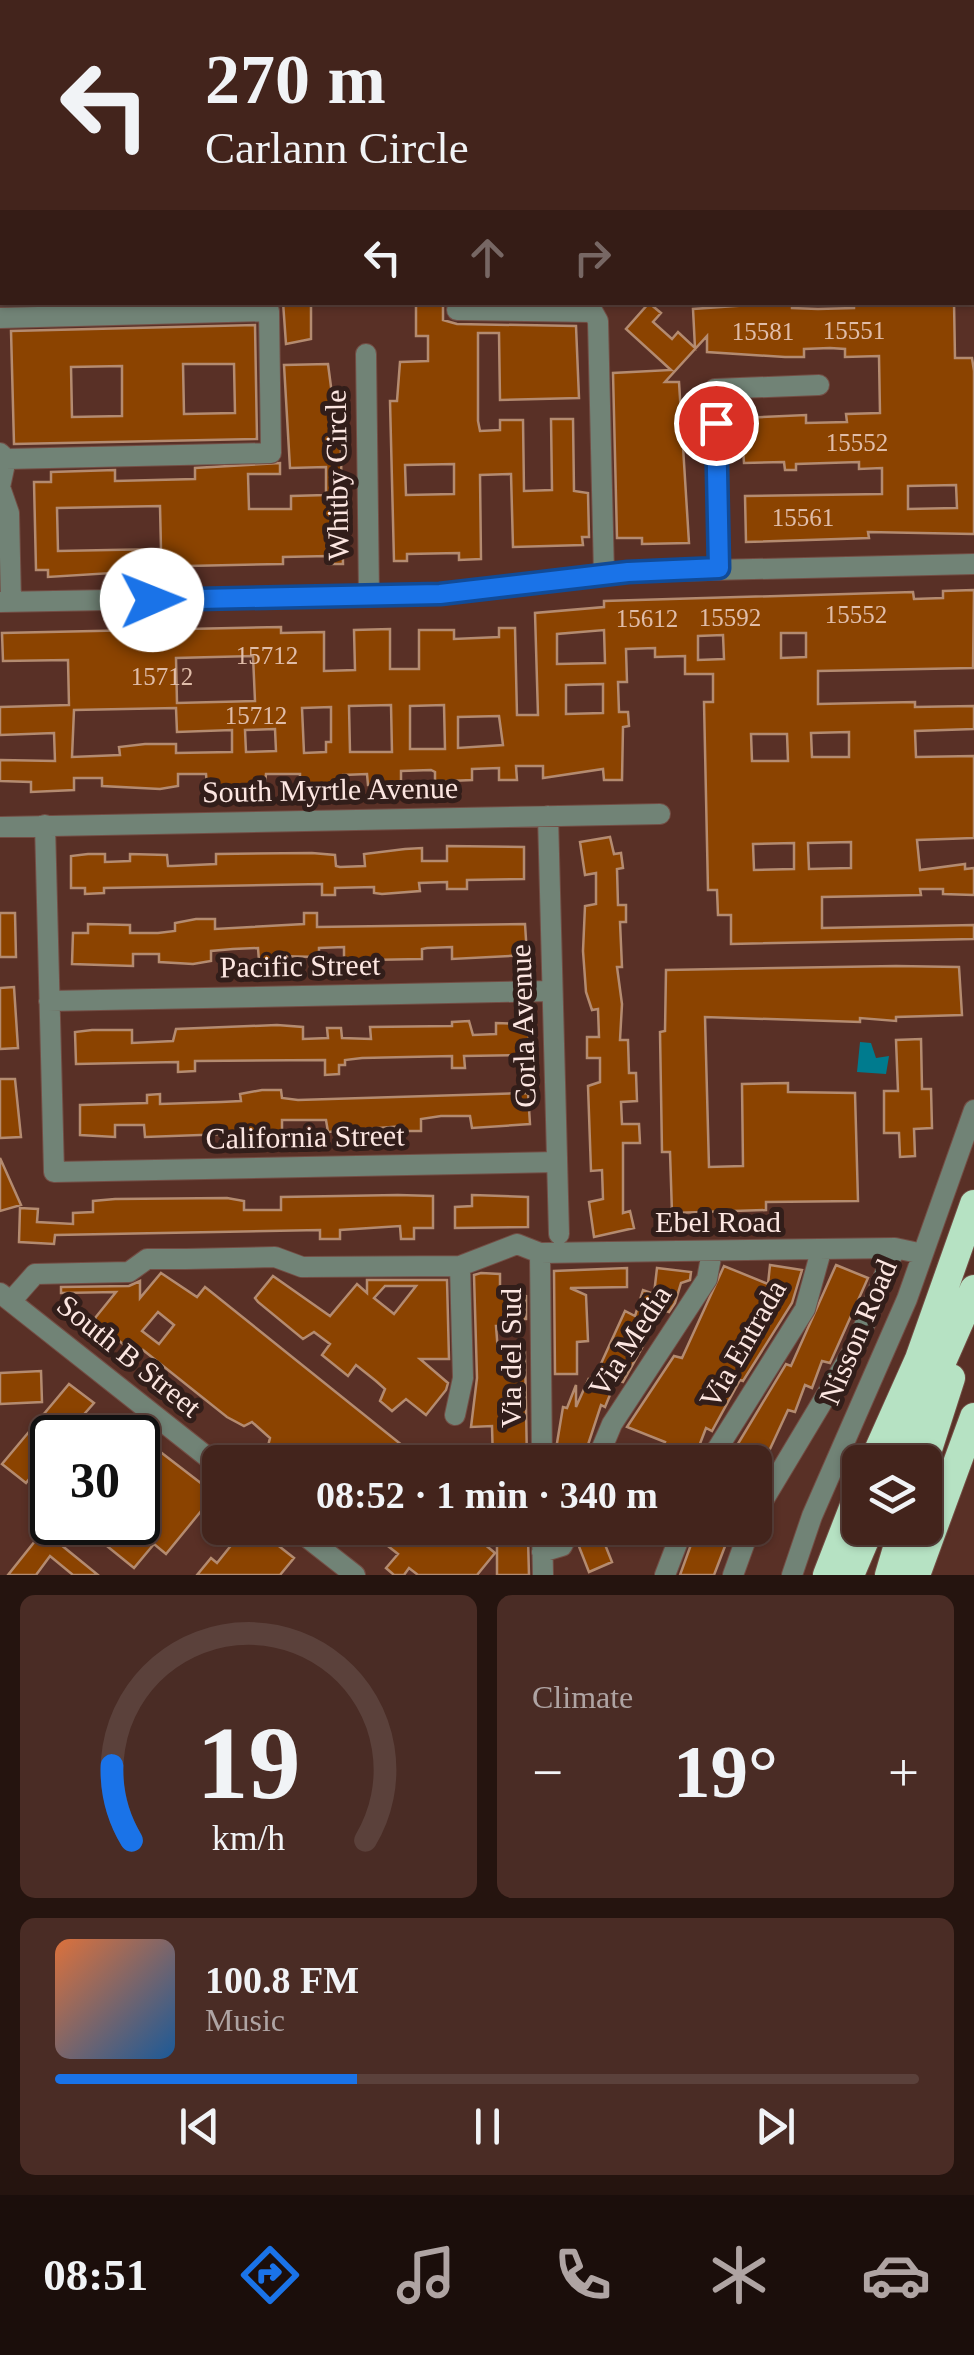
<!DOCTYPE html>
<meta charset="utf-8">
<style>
:root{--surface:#43241c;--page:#4a2c25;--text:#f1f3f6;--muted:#afa4a3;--line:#5b413b;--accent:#1a73e8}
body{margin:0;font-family:"Times New Roman",serif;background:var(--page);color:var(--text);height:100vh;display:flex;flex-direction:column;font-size:38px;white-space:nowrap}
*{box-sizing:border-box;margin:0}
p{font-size:32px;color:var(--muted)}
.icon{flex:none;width:55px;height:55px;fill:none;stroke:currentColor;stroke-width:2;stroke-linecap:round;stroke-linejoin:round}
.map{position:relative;height:1575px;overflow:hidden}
.drawer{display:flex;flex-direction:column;gap:20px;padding:20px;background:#25140f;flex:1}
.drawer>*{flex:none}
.hud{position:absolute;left:0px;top:0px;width:975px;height:305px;box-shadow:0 2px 8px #0004,0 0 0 2px var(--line);background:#43241c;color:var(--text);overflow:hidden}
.controls{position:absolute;left:842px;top:1445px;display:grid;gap:20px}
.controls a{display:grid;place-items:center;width:100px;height:100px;border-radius:15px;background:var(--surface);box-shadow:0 2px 8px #0004,0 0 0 2px var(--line);font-size:50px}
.speed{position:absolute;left:30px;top:1415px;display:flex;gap:20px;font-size:50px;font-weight:700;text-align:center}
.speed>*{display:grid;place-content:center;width:130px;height:130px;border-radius:50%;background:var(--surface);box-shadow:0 2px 8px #0004,0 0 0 2px var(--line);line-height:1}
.speed .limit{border:5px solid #111;border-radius:15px;background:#fff;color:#111}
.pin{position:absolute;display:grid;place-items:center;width:85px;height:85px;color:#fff;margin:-42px;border:5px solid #fff;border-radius:50%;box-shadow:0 2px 10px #0007}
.me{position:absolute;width:110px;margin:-55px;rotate:89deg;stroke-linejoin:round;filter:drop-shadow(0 0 8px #0008)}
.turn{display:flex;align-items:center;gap:35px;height:210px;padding:0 40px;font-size:45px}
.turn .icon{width:130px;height:130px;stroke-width:2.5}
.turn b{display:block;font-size:70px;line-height:85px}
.lanes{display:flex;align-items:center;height:95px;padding:0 40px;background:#0003;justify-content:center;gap:50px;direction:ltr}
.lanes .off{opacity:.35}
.big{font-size:75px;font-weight:800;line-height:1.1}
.drawer .tile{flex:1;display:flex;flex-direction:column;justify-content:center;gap:15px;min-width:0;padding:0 35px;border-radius:15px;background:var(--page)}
.drawer .dial{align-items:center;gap:0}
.dial svg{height:260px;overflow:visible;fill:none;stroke:var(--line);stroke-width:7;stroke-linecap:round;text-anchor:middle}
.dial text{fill:var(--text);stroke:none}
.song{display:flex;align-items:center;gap:30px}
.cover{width:120px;height:120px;border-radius:15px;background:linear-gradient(135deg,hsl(20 70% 55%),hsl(210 70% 35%))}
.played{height:10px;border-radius:5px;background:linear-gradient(90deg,var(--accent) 35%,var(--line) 35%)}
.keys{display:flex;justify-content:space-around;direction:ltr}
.heat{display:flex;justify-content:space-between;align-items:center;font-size:55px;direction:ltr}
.drawer .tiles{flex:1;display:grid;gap:20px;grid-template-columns:1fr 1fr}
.tile:last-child{grid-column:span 2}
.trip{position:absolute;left:202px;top:1445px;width:570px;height:100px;border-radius:15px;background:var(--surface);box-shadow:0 2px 8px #0004,0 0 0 2px var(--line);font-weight:800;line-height:100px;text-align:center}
.dock{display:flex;height:160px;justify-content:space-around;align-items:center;background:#1b0e0b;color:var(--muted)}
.dock .icon{width:70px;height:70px}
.dock .selected{color:var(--accent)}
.dock b{font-size:45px;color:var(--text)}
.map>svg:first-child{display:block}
.water{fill:#007b8e}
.building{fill:#8b4300;stroke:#b48b70;stroke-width:2.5;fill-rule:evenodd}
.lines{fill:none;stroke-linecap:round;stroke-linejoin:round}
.minor-casing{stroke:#734d44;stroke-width:22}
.highway-casing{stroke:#734d44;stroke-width:30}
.minor{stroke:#718376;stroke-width:20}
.highway{stroke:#b6e2c3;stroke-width:28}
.route-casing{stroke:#114b97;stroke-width:25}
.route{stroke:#1a73e8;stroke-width:18}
.labels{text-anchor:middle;stroke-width:10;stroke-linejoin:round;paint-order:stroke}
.number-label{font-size:25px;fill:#e0bda9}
.street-label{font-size:30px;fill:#fce6e1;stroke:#321e1a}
</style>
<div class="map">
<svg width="974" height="1575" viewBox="0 0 974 1575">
<rect width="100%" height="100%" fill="#593026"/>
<path class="water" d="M860 1042 871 1043 876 1058 889 1056 886 1074 857 1072Z"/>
<path class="building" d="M283 302H311V339L286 344Z
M416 302H443V320L457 324 576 326 579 398 500 400 499 333H478V421L480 431 500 430V420H523L524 491 552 490 551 419H573L574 491 588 493 589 537H582L583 545 513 547 511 474 480 475 481 559 459 560V553L407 554V561H394L390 401H397L400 362 428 361V336H416ZM454 464V494L406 495 405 465Z
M792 302V308L818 309 854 308V302H954L955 358H972L974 371V534L868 532 869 538 746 542 745 496 882 494V468L859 469V462L796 464V470H785L784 462 744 463 743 449V418L806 415V423L847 422 846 414 880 413 879 356 845 357V349L830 348 804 349V357H785L707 352V336L665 382H679L689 543 642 544V538H617L613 373 671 370 626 329 649 303 661 313 653 322 672 339 678 332 695 348 693 309ZM956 485 957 508 908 509V486Z
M255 325 257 439 14 444 11 331ZM183 364H234L235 413 184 414ZM122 366V416L72 417 71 367Z
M328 364 333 402H340L343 564H328V556L283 557V564L187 566 173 569V575H144V571L48 577V570H36L34 482H51V472L115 470V481L195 479V468L280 463V474H248L249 509H291V496L326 495V467L290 468 284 365ZM160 506 161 549 58 551 57 508Z
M974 590 973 668 818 671V704L915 702V707L974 706V729L915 731 916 757 974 756V838L917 840 920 870 965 864V869L974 868V895L943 894V889H920L921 895 822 897V928L974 925V939L731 944V915H718L717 890H708L704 702H713V674H685V656L655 657V648L626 649 627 682H618L619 712H628L629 726 623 727 622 780H604L603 769 543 778V766H516L517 780H499V768L472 769V780L449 781 435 782V772L431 770 401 771V782L386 784 368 785 367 774 343 775V786H300V774H266L265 783 248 785 207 786 206 774H178V786L160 789 102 786V778H74V790L31 792V782L0 781V760L55 761 54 733 0 735V707L69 705 68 660 3 661 2 633 281 627V633L324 632V671L355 670 354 630 390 629V669H419V630H454V639L499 637V628H515L517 715H538L535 613 604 607V601L913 592 914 599 943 598V591ZM604 630 605 663 557 664V634ZM781 633H806V657L781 658ZM723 635 724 659 698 660V636ZM253 656 255 701 177 703 176 658ZM603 684V713L566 714V685ZM391 705 392 752H350L349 706ZM444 705 445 749H410V706ZM331 707V742H326V752L304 753 302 708ZM176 708 177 732 232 730V752L176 753V744H145L119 747 120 755 72 757 74 710ZM499 716 503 745 458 748V717ZM275 729 276 751 246 752 245 730ZM849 732V757H812L811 733ZM751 734H787L788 761H752ZM851 842V868L809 869 808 843ZM794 843V869L754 870 753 844Z
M610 837 614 854 621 853 623 868 617 869 618 905H626V922H620L622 967H617L622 1004 620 1040H628L629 1073H636L637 1101 621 1102 622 1124H639L640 1143H623V1213L630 1211 634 1228 594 1237 589 1202 603 1199 602 1170 591 1171 588 1086 600 1082V1058H587V1037H599L598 1009 592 1010 586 992 583 951 585 906 596 904V873L585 875 580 842Z
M447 846 524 847V879L467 880V889H447V882L419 883 420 891 382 894 374 893V887L335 888V895H322V884L104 888V893L85 894V888H71V856L88 854H105V862L130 861V854L167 855 168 866H172L216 864V854L312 853 335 855 336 866 340 867 365 866 364 854 405 849 422 848V861H447Z
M0 913H15L16 957H0Z
M304 913H317V927L525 924 527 955 452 959V947L427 948 422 949V959L368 960 344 959V947L319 948V957L276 956 277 961H259L258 948 233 949 211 951V961L193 964 159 962V954H133V966L72 964 73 933H88V924L130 925V933H158L175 931V923L196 919H215V929L304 924Z
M896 966 959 967 962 1015 896 1017V1021L860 1018V1022L705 1017 709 1167 743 1166 742 1084 788 1083V1092L855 1093 858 1201 766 1202V1210L672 1213 670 1152H662L660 1032 665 1031 666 970Z
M14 987 18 1048 0 1049V988Z
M469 1021 473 1035 496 1034V1023L529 1024V1055L464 1056 465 1068H452V1056L362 1058 345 1060V1065H339V1074L325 1075V1060L195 1061V1071L178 1072V1062L76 1064 75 1032 92 1030H132V1043L173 1041 176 1029 277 1025 303 1027V1039L328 1038 327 1028H341L342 1038 371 1039 370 1027 452 1026V1022Z
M921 1039 922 1089H931L932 1128 914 1129 915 1156 900 1157 899 1133H884V1091H898L896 1040Z
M0 1079H15L21 1137 0 1138Z
M262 1090H281L282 1098 298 1100 528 1093 530 1124 472 1128 470 1116H441L421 1119V1131H403V1126L328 1132 326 1120H282V1132L145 1137 144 1125H115V1137L80 1135V1105L147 1103V1095L160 1094V1104L221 1102 241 1101 240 1094Z
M0 1158 21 1205 0 1211Z
M398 1195 433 1196V1228H414V1239H401L400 1226 340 1230V1239H320V1230L55 1235 54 1244 19 1242 20 1208 38 1209 37 1222 73 1224V1213L93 1212V1201L115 1199 227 1198 244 1201V1210H281V1197Z
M472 1195 528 1197V1227L455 1228V1207L472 1206Z
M770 1265 802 1270 792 1303 743 1381 740 1380 712 1431 706 1428 693 1462H657L665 1442 627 1427 674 1356 682 1358 724 1266 768 1284Z
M836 1265 868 1278 830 1363 822 1361 812 1388 805 1385 795 1412 788 1410 764 1462H727L786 1364 791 1366Z
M627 1268V1287L570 1288 586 1295 588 1341 577 1342V1374H555L554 1271Z
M657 1268 691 1272 690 1280 681 1283 675 1303 669 1312 663 1310 623 1382 616 1380 605 1407 601 1405 583 1460 556 1449 563 1407 567 1408 576 1385V1407L589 1378V1390L625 1311 635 1316 643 1290 654 1294Z
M161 1273 197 1297 205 1287 423 1462H289L268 1446 270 1438 252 1422 244 1426 227 1417 143 1350 138 1356 99 1325 95 1318 116 1292 61 1293V1287L129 1286 140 1281V1298ZM158 1312 174 1325 159 1344 142 1331Z
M481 1273 500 1274V1293L526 1296V1319H502L501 1326H496L498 1352H525L527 1462H493L492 1426 471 1427 477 1378 474 1275Z
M273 1276 330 1316 357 1284 367 1293V1280H447L449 1359H420L448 1383 446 1390 426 1415 406 1399 392 1411 380 1401 385 1389 376 1381 356 1365 348 1376 322 1355 330 1344 314 1332 303 1339 258 1302 255 1298ZM385 1286H416L394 1314 374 1298Z
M41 1371 42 1402 0 1404V1373Z
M69 1384 94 1403 63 1438H52V1450L26 1483 2 1464Z
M115 1417 215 1494 166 1554 154 1544 134 1568 102 1542 117 1522H138V1438H99Z
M51 1521 68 1535 60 1544 98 1575H73L50 1556 36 1575H8Z
M245 1528H256L294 1558 280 1575H197L211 1558 217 1563Z
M365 1528H465L495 1553 477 1575H418L409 1568 404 1575H394L386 1568 398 1554Z
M585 1528H610L604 1542 612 1562 589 1572 578 1544Z
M697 1528H732L714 1575H680Z
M528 1538 529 1575H497V1539Z"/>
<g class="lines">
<g class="minor-casing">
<path id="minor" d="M78 0V2
M121 0V2
M233 0V2
M296 0V2
M464 0V2
M494 0V2
M651 0V2
M958 0V2
M972 108 974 109
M0 128H2
M457 310 593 312 598 321 604 574
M0 318 269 311 271 453 6 459
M366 354 369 595
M0 453 6 459 0 487 9 513 11 602
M719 568 715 389 819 385
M0 602 439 594 628 572 974 564
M548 816 559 1234
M45 825 54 1172 557 1162
M0 827 660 814
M49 1001 552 991
M540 1253 542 1462
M460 1266 517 1244 540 1253 895 1248 923 1254
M0 1293 220 1467
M12 1300 35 1274 129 1272 147 1259H186L275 1257 302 1267 460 1266 463 1378 455 1415
M596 1462 612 1424 707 1279 712 1252
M709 1462 805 1309 821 1251
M755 1514 857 1344 895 1248
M295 1528 355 1575
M542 1528 543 1575
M542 1552 562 1546 571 1528
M665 1575 683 1528
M733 1575 750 1528
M792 1575 812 1516 907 1299 974 1110"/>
</g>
<g class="highway-casing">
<path id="highway" d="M972 136H974
M0 165H2
M972 181H974
M0 217H2
M972 218H974
M972 242H974
M0 258 2 257
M972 270H974
M873 1462 919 1359 974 1204
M898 1462 974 1289
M924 1462 951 1378
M827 1575 860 1490
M850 1575 870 1528
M889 1575 903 1528
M916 1575 974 1417"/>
</g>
<use href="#minor" class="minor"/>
<use href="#highway" class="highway"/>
</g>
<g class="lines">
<g class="route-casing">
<path id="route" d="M152 600 440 594 628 572 719 568 716 423"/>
</g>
<use href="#route" class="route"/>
</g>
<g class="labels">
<g class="number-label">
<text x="854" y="339">15551</text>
<text x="763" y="340">15581</text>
<text x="857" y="451">15552</text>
<text x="803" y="526">15561</text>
<text x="856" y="623">15552</text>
<text x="730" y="626">15592</text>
<text x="647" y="627">15612</text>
<text x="267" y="664">15712</text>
<text x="162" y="685">15712</text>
<text x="256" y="724">15712</text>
</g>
<g class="street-label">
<text transform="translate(337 475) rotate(-91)" y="10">Whitby Circle</text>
<text transform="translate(330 790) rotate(-1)" y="10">South Myrtle Avenue</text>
<text transform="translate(300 966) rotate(-1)" y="10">Pacific Street</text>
<text transform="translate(523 1026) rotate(-92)" y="10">Corla Avenue</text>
<text transform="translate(305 1137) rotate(-1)" y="10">California Street</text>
<text x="718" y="1232">Ebel Road</text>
<text transform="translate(858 1332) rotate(-67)" y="10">Nisson Road</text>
<text transform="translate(630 1341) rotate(-57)" y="10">Via Media</text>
<text transform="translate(743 1344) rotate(-60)" y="10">Via Entrada</text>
<text transform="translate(129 1356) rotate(39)" y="10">South B Street</text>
<text transform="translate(511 1358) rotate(-90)" y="10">Via del Sud</text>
</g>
</g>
</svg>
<div class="controls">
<a><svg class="icon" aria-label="layers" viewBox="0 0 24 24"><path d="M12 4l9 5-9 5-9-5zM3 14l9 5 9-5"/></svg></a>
</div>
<div class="speed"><div class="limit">30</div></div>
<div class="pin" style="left:716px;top:423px;background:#d93025"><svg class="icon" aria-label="arrive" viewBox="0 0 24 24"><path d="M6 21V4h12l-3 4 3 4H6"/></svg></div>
<svg class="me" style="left:152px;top:600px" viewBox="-20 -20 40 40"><circle r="19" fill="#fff"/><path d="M0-13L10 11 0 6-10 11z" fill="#1a73e8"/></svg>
<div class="trip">08:52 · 1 min · 340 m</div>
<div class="hud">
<div class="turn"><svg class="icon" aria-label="left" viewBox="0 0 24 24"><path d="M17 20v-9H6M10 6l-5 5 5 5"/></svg><div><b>270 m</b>Carlann Circle</div></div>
<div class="lanes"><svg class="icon" aria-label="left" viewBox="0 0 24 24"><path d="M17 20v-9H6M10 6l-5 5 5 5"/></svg><svg class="icon off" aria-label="ahead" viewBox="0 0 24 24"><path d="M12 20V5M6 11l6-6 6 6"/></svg><svg class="icon off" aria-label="right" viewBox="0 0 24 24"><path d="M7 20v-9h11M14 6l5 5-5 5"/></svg></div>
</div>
</div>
<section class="drawer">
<div class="tiles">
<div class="tile dial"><svg viewBox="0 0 100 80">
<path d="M14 69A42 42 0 1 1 86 69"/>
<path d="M14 69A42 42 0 0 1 8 46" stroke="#1a73e8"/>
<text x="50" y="56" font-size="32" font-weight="700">19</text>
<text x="50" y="72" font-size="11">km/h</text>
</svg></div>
<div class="tile"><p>Climate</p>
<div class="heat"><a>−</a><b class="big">19°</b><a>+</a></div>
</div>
<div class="tile">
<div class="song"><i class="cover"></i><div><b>100.8 FM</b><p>Music</p></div></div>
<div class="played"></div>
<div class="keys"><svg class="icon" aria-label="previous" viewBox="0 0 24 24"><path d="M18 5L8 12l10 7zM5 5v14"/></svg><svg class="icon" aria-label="pause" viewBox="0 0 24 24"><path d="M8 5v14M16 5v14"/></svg><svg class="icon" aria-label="next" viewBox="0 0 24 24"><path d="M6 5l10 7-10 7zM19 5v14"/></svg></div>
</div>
</div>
</section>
<nav class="dock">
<b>08:51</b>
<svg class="icon selected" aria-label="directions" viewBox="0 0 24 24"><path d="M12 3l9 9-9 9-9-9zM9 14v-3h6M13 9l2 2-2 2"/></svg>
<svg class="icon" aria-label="music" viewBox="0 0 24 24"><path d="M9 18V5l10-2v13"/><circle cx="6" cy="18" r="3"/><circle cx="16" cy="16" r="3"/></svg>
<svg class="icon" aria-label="phone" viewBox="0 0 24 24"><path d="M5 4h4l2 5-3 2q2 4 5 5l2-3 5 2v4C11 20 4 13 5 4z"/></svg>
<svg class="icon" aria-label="climate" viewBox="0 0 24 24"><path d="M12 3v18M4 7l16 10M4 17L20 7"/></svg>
<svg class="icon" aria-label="car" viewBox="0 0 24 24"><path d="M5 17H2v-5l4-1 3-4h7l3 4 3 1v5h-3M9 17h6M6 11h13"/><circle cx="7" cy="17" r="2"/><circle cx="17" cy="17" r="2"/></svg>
</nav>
